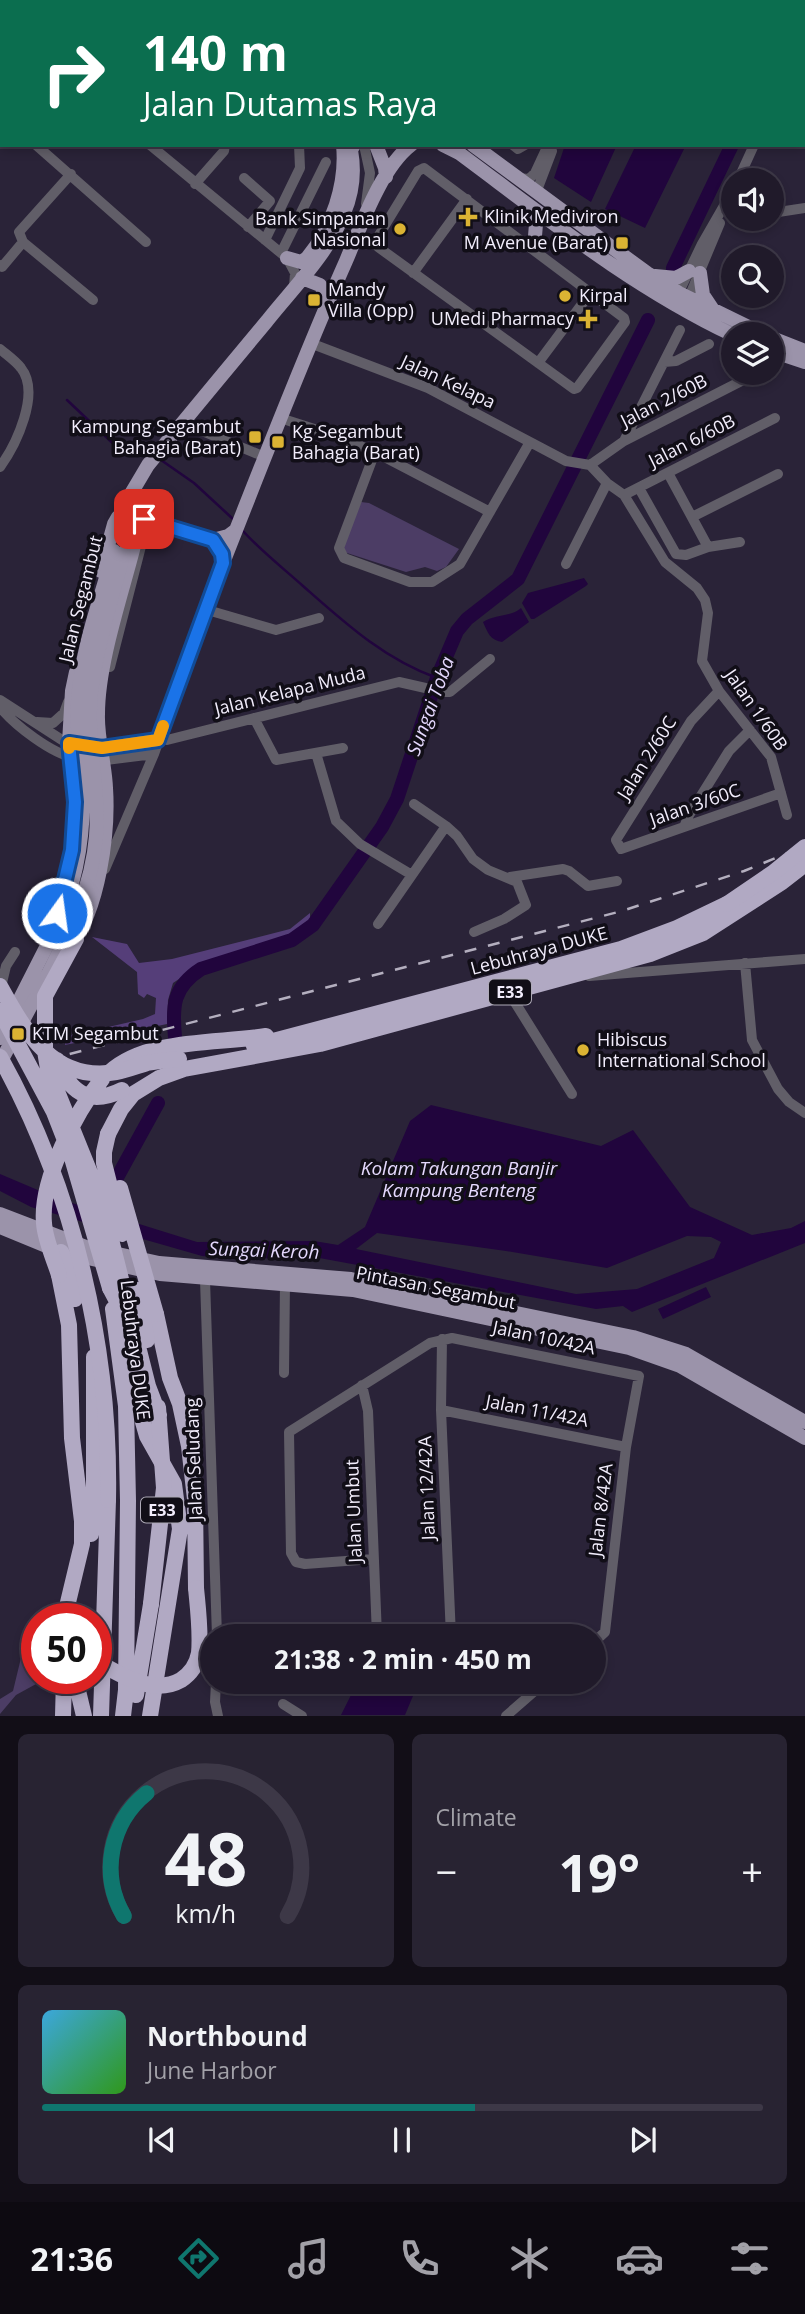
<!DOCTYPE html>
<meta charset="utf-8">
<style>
:root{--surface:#201a2a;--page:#282332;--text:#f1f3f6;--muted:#a2a1a8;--line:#3d3847;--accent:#0f766e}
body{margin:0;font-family:"Open Sans",sans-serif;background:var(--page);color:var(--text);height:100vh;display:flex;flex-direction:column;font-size:26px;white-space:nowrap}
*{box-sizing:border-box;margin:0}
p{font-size:23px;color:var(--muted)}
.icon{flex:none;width:38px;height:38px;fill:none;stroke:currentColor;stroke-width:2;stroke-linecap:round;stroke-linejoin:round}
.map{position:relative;height:1716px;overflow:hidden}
.sheet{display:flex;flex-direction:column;gap:18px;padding:18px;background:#120e17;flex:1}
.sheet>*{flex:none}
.top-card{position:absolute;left:0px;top:0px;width:805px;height:147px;box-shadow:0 4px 10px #0003,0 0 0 2px var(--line);background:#0b6e4f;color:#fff;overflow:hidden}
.buttons{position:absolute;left:721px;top:168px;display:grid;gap:14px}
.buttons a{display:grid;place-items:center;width:63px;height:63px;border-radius:50%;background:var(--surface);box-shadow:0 4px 10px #0003,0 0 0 2px var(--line);font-size:35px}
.speed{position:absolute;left:21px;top:1603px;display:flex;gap:14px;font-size:35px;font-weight:700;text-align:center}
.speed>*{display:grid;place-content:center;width:91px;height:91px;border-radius:50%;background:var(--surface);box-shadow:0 4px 10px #0003,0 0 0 2px var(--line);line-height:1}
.speed .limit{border:10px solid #d22;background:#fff;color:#111}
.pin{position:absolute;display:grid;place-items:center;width:60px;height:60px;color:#fff;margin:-30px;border-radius:14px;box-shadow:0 4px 10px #0006}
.me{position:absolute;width:77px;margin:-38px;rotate:14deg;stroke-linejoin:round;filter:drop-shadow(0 0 5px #0008)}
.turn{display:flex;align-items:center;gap:24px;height:147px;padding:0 28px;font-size:32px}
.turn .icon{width:91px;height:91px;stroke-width:2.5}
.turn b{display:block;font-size:49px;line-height:60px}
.big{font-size:52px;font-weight:700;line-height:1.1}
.sheet .card{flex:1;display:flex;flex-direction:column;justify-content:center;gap:10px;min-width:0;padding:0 24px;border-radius:10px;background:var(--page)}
.sheet .dial{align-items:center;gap:0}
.dial svg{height:182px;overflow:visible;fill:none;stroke:var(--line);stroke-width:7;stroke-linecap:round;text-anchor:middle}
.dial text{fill:var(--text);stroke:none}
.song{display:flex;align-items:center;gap:21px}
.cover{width:84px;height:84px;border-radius:10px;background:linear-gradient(135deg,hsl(200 70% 55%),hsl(110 70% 35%))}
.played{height:7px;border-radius:4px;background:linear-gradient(90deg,var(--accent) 60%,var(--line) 60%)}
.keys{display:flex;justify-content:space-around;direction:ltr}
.heat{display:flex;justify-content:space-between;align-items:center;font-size:38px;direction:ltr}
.sheet .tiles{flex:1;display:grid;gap:18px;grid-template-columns:1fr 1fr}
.card:last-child{grid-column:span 2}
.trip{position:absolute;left:200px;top:1624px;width:406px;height:70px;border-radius:35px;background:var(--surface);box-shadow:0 4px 10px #0003,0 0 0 2px var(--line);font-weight:700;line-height:70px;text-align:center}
.tab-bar{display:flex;height:112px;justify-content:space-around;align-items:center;background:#0d0a11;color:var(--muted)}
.tab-bar .icon{width:49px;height:49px}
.tab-bar .on{color:var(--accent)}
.tab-bar b{font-size:32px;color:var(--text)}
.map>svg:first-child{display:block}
.green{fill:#4c3d65}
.forest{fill:#553e79}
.water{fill:#21053d;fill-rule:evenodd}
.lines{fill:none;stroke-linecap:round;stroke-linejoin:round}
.stream{stroke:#21053d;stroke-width:2.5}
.river{stroke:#21053d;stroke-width:14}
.minor{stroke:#615e68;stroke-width:10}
.major{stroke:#9b93aa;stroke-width:14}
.highway{stroke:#b1a9c3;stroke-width:16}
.rail{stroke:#b4afbf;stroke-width:2.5;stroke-dasharray:12 12;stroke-linecap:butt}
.major-bridge{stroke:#9b93aa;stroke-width:14}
.highway-bridge{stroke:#b1a9c3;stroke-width:16}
.route-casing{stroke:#114b97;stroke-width:18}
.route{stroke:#1a73e8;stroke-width:12}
.slow{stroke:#f59e0b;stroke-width:12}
.poi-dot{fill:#dbb333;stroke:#110e17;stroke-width:2.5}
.labels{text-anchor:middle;stroke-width:7;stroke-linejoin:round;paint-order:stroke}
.shield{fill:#110e17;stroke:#aeaab7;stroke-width:2}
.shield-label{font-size:16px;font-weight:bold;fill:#f2edfc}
.poi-label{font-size:18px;fill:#f2edfc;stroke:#110e17;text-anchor:start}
.street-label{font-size:18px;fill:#f2edfc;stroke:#110e17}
.water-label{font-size:19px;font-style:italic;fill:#e5d9fe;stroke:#110e17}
</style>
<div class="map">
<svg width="805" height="1716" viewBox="0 0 805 1716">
<rect width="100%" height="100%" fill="#2a2338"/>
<path class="green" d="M361 502 369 503 459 549 446 567 437 571 425 567 406 572 347 553 343 548Z
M37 1631V1678H47L16 1695 0 1714V1699L13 1691 26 1637Z"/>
<path class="forest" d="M310 913V921L289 937 203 963 173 983 168 1000 167 1024 65 1045V1037L143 1019 155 1014 156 998 147 994 144 998 138 994 137 972 92 937 127 944 139 963 172 959 290 929Z"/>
<path class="water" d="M565 145H617L591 202 554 178Z
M636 145H686L645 228 605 209Z
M584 578 588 584 586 586 534 619H531L522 603 528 593Z
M521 608 529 622 502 642C490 640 488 633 483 622 495 614 511 617 521 608Z
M431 1105 601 1146 633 1130 690 1207 752 1235 791 1228 805 1221V1243L632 1312 623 1306 596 1309 314 1257 234 1259 202 1256 31 1207 0 1191V1174L59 1199 197 1242 314 1241 338 1245 365 1227 410 1121ZM377 1233 506 1251 607 1268 687 1236 711 1237 721 1242 714 1258 637 1289 576 1294 356 1249Z
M706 1287 711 1297 663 1319 658 1309Z
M411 1688 415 1691 405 1715H341L353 1691 359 1689Z"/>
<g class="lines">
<path class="stream" d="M67 400 121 451 151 453
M161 460 194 483 233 519
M243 531C261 551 283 568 303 586 345 623 384 659 437 678"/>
<path class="river" d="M779 2V0
M673 268 732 145
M175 1037C172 1006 173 987 201 969L292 940 313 925 382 827 397 799 437 678 457 631 467 619 518 579 648 320
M108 1194 158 1103"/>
<path class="minor" d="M125 0 127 2
M223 0 225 2
M279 0 280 2
M290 0 291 2
M562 0V2
M33 2 34 0
M154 2 155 0
M373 2 378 0
M803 8 804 0
M0 18 2 19
M803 31 805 32
M0 91 2 90
M0 116 2 117
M0 132 2 127
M36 145 146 242
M150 145 287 258 295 273 294 287
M364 145 370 173 366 204
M513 145 518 149 525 145
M424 168 624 318 625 322 577 388 574 389 378 247 376 240 418 171Z
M71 174 19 232 23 242 93 300
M244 178 270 201 248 227
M517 178 529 179 535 173 548 145
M738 180 754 145
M195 184 224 151 225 145
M536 193 552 151
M772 213 805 208
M265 240 300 168 299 145
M281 253 326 162
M0 265 2 267 23 242
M413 273 467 199
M676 298 702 244 733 190
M687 302 720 223
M310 343 428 388 566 461 590 465 607 483 624 495 665 562 697 588 705 600 708 613 702 661 719 691 771 757 787 815
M0 349C7 355 16 361 21 368 41 393 16 445 0 467
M664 362 676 361 709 344
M538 363 591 292
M280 418 330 434 375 452 490 512
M202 431 265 457
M624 441 680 330
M375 452 339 548 344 558 410 582H432L460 564 530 442
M590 465 624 441 757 373
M668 473 708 547
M639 488 676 554 686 555 708 547 740 542
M624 495 775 418
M692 517 778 474
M566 564 607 483
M204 609 276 630 319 618
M110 667 148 519
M719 691 691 721 616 840 621 849 781 793
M0 700 62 740 76 744
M0 707C14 725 52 754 75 758
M254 718 276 760 343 748
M37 722 53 723 64 713 68 702
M167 740 399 682 443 692H450L490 659
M95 747 102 748 162 739
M316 753 336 821 360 844 412 875
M98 761 154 754
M414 804 446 826 457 836 473 859 488 870 517 882 526 905 504 919 474 932
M684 827 689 815 729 751 750 730
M105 869 154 754 204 609 223 563 222 554 213 540
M510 877 563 869 569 871 588 886 617 881
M378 924 446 826
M745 963 752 1040 778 1089 789 1102 805 1113
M589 976 805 959
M0 991 6 966 15 952
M511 996 572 1094
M205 1280 217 1636
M442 1339 441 1410 451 1636
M284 1373 285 1283
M362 1385 368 1411 377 1636
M441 1410 626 1447
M373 1559 305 1564 296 1562 291 1553 289 1432 430 1343 452 1338 639 1376 626 1447 605 1632 593 1643
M216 1682 215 1702 218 1716
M283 1704 302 1716
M506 1716 545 1682"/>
<path class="major" d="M376 145 385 168 386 177
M443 145 459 153C548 219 632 287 733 335
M473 145 647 273 679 293 763 334
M535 236 537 212
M287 258 301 262 307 258C332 228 347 184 343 145
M700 273 703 295 713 310
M655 276 676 278 689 271
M302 278 320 285 329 300
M772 338 805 351
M772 351 805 362
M120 522 132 492 148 465C187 417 227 369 267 321 294 287 328 254 344 213 353 192 355 172 351 150L354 145
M128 541 137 525 144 519 213 540 228 536 236 530
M223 563C263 462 302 360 346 261 361 226 381 168 411 145
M101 571 114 524 118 517 122 515
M70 946C99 910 109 833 106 788 105 763 97 738 98 714 98 662 122 594 135 542L132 533
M34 1000 47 976
M0 1038 55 930 60 895 72 850 75 802 69 743 72 691 76 672
M0 1214 86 1247 159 1263 351 1279 633 1337 686 1354 805 1422
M0 1227 61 1252 160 1274 353 1290 629 1348 680 1366 805 1438"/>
<path class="highway" d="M254 1046 621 949 677 928 727 904
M110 1072C148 1038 218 1044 266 1036
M108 1134 121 1109 133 1094 159 1078 184 1069 320 1044 650 954 703 933 782 882 805 864
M61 1252 70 1268 75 1299
M59 1275 69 1325 72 1438 82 1521V1544L64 1619
M110 1288 120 1307 126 1326
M113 1309 126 1406 128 1501 126 1690 123 1716
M156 1314 170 1378 180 1404 189 1446 195 1499 196 1588
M136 1365 143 1422 147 1436 174 1484 180 1529 150 1716
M91 1534 94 1493V1357
M75 1678 84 1716
M136 1695 151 1604
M63 1716 64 1678
M101 1716 108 1500"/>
<path class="rail" d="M0 1072 622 911 744 871 805 846"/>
<path class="major-bridge" d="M55 930C78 880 86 830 82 775 80 750 76 726 78 701 81 650 100 600 114 551
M47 976C70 931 92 887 96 836 100 788 86 740 91 692 97 645 112 598 124 552
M0 1063 34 1000"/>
<path class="highway-bridge" d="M727 904 774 872 805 847
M76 939 45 996V1051L48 1069 101 1200 148 1386 159 1415
M0 986C26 1033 54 1083 116 1072 127 1070 137 1066 147 1063 158 1061 169 1060 179 1059
M0 1011 54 1112 72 1158 110 1288
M0 1057C74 1190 111 1348 108 1500
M57 1060C69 1091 88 1107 122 1090
M108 1134 104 1152V1163L122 1234
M120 1188 156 1314
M59 1275C54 1259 45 1240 44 1223 40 1180 76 1112 102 1079
M137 1290 147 1340
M151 1604 164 1488 158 1407
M96 1661C121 1675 153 1696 181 1680 190 1674 197 1664 199 1653 201 1632 198 1609 196 1588"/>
</g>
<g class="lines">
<g class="route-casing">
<path id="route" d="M57 913 72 850 75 802 69 743 102 748 158 740 223 563 222 554 213 540 144 519"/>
</g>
<use href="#route" class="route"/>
<path class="slow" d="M69 748V743L102 748 158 740 163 726"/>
</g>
<g class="poi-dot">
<path d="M464.5 206.5h7v7h7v7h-7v7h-7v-7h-7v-7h7z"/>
<circle cx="400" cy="229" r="7"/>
<rect x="615" y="236" width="14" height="14" rx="3.5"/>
<circle cx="565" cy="296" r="7"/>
<rect x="307" y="293" width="14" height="14" rx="3.5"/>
<path d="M584.5 308.5h7v7h7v7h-7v7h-7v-7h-7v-7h7z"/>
<rect x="248" y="430" width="14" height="14" rx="3.5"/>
<rect x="271" y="435" width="14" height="14" rx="3.5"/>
<rect x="11" y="1027" width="14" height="14" rx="3.5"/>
<circle cx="583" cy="1050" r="7"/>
</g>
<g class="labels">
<g class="shield">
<rect x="489" y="979.5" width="42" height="25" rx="5"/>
<rect x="141" y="1497.5" width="42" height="25" rx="5"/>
</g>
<g class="shield-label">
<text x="510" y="998">E33</text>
<text x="162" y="1516">E33</text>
</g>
<g class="poi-label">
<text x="484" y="223">Klinik Mediviron</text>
<text x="386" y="225" text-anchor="end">Bank Simpanan<tspan x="386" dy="21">Nasional</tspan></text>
<text x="608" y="249" text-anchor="end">M Avenue (Barat)</text>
<text x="328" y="296">Mandy<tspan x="328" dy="21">Villa (Opp)</tspan></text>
<text x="579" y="302">Kirpal</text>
<text x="574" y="325" text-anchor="end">UMedi Pharmacy</text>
<text x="241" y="433" text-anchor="end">Kampung Segambut<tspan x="241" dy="21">Bahagia (Barat)</tspan></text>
<text x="292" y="438">Kg Segambut<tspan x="292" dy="21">Bahagia (Barat)</tspan></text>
<text x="32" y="1040">KTM Segambut</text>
<text x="597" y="1046">Hibiscus<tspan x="597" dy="21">International School</tspan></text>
</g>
<g class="street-label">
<text transform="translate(448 382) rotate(25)" y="6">Jalan Kelapa</text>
<text transform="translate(664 401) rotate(-27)" y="6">Jalan 2/60B</text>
<text transform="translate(692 441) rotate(-27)" y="6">Jalan 6/60B</text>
<text transform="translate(81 599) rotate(-76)" y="6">Jalan Segambut</text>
<text transform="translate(290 691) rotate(-14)" y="6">Jalan Kelapa Muda</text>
<text transform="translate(756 710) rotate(55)" y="6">Jalan 1/60B</text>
<text transform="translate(647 758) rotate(-58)" y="6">Jalan 2/60C</text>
<text transform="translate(695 805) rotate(-19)" y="6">Jalan 3/60C</text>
<text transform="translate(539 951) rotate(-15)" y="6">Lebuhraya DUKE</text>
<text transform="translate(436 1288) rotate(11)" y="6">Pintasan Segambut</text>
<text transform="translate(544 1338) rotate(12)" y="6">Jalan 10/42A</text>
<text transform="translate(135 1350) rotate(83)" y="6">Lebuhraya DUKE</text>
<text transform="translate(537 1411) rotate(11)" y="6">Jalan 11/42A</text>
<text transform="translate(194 1459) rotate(-92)" y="6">Jalan Seludang</text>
<text transform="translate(427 1488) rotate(-92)" y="6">Jalan 12/42A</text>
<text transform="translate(601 1510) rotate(-83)" y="6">Jalan 8/42A</text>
<text transform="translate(354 1511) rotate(-92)" y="6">Jalan Umbut</text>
</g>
<g class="water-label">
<text transform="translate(430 706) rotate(-70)" y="7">Sungai Toba</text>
<text x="459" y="1175">Kolam Takungan Banjir<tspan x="459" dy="22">Kampung Benteng</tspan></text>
<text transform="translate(264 1250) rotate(2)" y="7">Sungai Keroh</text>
</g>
</g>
</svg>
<div class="buttons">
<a><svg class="icon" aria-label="sound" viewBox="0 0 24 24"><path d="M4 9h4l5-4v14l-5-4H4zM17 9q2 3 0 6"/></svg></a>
<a><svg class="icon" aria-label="search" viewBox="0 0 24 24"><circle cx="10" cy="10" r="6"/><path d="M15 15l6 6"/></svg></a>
<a><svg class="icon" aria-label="layers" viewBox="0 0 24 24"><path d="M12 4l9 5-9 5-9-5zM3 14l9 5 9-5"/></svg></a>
</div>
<div class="speed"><div class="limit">50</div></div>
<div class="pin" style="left:144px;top:519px;background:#d93025"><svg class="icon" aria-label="arrive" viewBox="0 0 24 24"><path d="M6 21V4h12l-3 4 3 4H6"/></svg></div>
<svg class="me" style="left:57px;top:913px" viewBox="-20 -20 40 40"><circle r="17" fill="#1a73e8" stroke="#fff" stroke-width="3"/><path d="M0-11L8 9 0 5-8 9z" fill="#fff"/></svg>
<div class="trip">21:38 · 2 min · 450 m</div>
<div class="top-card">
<div class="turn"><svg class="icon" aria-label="right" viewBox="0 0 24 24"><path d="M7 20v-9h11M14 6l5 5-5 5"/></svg><div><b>140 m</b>Jalan Dutamas Raya</div></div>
</div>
</div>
<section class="sheet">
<div class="tiles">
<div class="card dial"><svg viewBox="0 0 100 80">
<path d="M14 69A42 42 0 1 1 86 69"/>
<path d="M14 69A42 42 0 0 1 24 15" stroke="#0f766e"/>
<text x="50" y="56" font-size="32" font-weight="700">48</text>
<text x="50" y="72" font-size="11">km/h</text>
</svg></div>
<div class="card"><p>Climate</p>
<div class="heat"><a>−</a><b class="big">19°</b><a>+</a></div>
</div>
<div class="card">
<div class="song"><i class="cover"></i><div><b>Northbound</b><p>June Harbor</p></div></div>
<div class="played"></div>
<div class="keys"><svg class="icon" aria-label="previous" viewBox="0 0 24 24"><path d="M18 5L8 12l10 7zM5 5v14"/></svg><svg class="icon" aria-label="pause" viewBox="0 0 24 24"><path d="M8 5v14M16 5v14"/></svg><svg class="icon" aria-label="next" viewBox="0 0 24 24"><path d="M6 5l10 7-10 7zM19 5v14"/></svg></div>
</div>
</div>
</section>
<nav class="tab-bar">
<b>21:36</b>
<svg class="icon on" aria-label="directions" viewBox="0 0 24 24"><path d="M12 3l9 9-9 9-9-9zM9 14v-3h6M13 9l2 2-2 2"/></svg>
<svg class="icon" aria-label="music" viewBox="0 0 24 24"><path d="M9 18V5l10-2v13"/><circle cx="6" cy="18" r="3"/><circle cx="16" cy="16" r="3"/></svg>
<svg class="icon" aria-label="phone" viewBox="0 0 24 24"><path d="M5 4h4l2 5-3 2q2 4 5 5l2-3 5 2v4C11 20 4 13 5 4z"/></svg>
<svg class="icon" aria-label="climate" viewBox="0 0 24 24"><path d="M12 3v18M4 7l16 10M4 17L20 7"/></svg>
<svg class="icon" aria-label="car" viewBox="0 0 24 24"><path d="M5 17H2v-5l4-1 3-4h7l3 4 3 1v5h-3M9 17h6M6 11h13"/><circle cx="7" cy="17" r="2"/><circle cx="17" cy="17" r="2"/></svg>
<svg class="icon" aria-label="filters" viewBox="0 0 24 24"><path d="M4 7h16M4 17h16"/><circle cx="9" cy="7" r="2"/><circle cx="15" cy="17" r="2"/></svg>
</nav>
